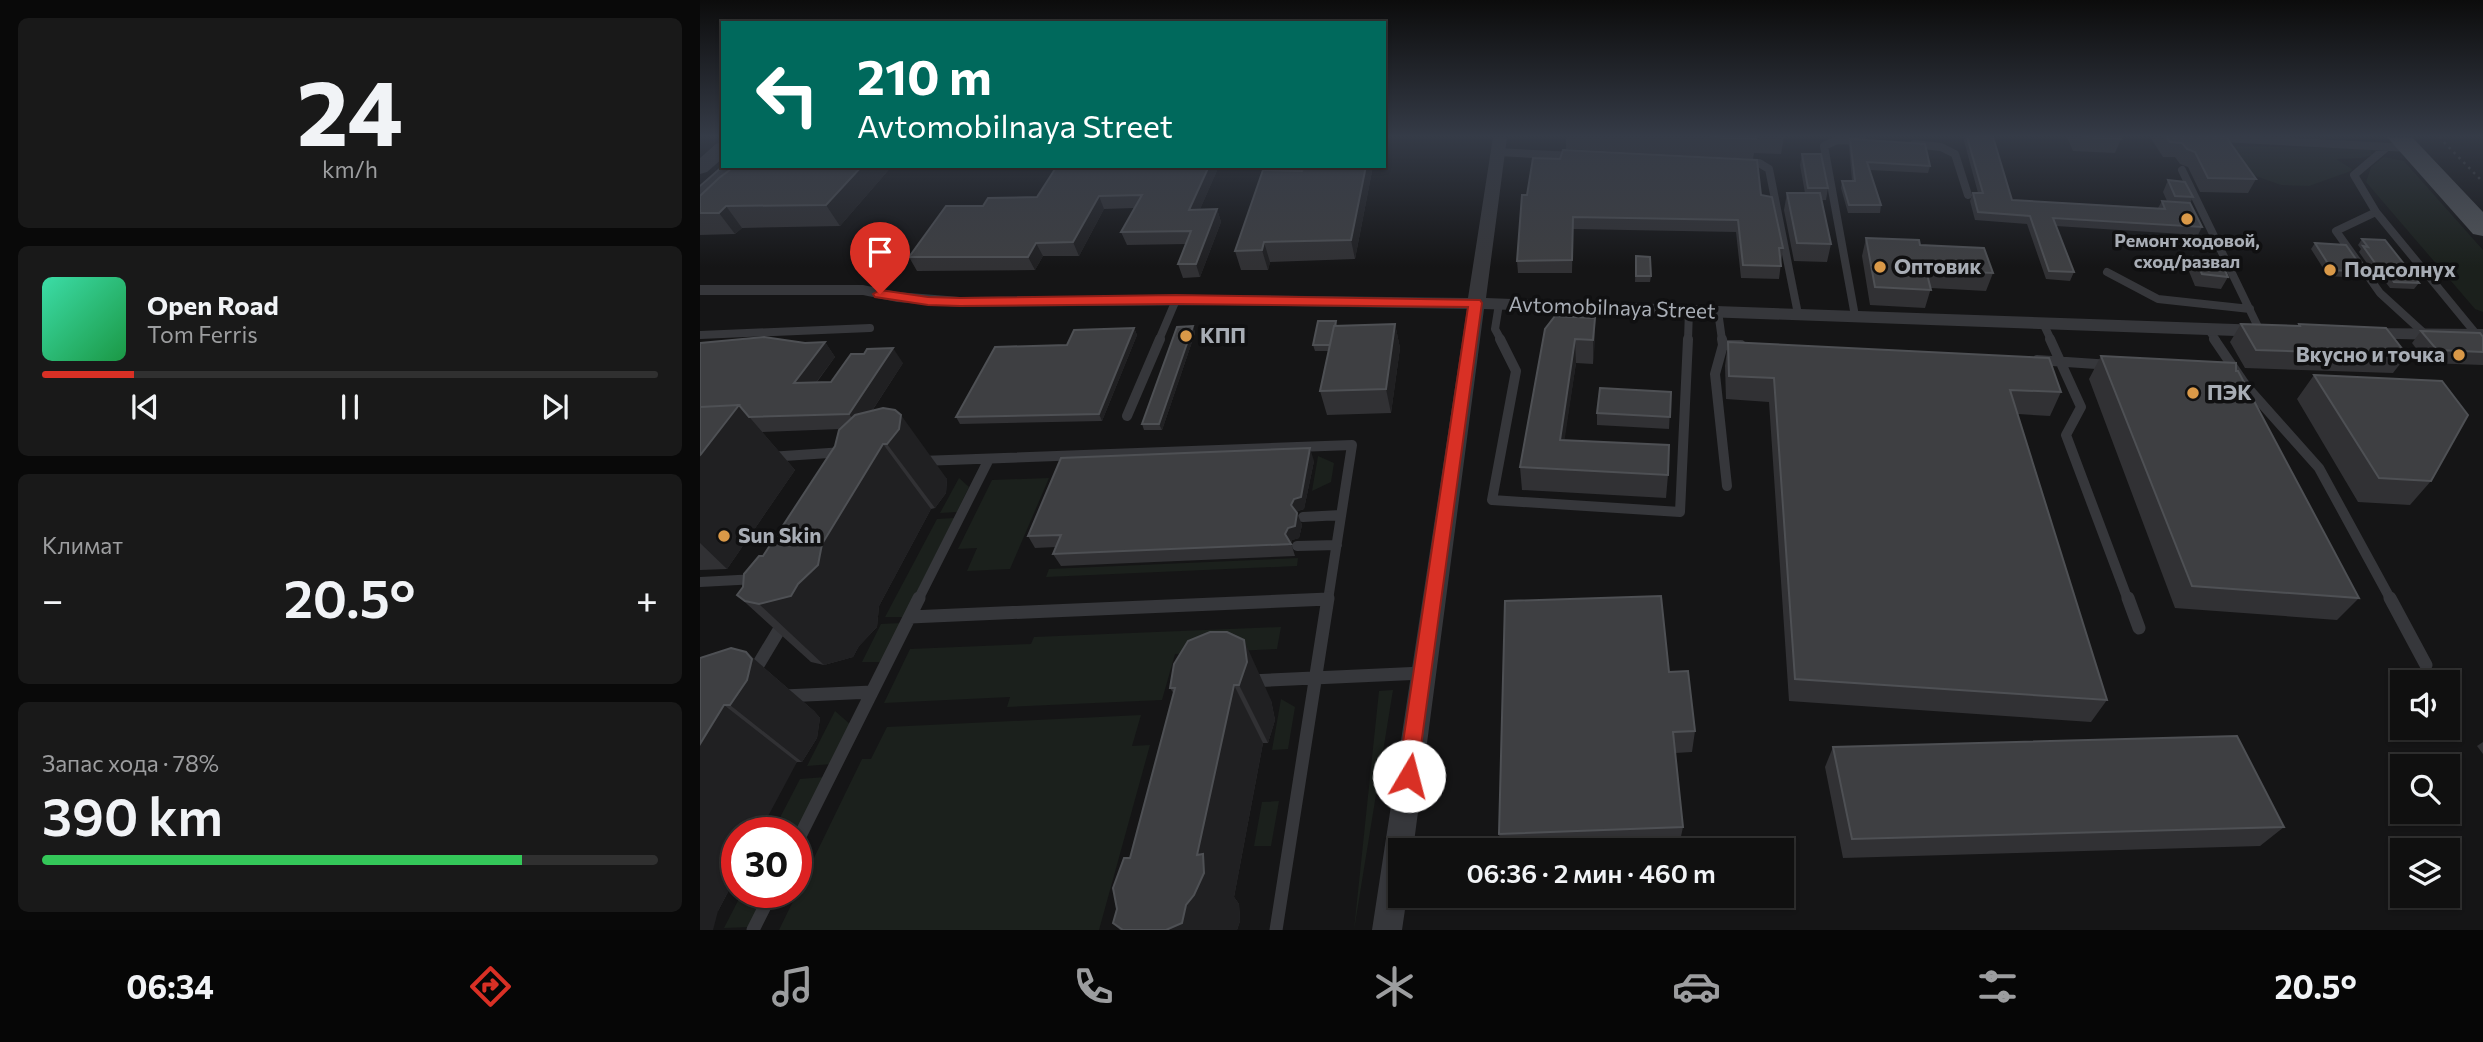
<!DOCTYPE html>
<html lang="ru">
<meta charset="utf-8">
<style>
:root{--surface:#101010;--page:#191919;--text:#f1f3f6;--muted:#9c9d9f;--line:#303030;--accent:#d93025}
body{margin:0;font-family:Commissioner,sans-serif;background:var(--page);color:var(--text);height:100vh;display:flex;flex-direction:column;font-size:26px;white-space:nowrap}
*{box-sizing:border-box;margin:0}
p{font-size:23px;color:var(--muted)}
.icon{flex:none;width:38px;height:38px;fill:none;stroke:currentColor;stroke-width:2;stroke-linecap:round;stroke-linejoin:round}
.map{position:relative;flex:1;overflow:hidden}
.sheet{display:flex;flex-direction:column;gap:18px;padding:18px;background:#090909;width:700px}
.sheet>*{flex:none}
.banner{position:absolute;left:21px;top:21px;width:665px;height:147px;border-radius:0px;box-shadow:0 2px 5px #0004,0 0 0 2px var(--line);background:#00695c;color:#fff;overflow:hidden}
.controls{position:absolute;left:1690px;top:670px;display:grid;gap:14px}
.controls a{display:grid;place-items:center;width:70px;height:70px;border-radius:0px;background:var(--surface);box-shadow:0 2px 5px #0004,0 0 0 2px var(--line);font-size:35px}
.speed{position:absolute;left:21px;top:817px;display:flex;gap:14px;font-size:35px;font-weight:700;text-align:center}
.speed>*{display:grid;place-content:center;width:91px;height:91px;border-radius:50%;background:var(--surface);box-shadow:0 2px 5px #0004,0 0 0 2px var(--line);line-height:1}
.speed .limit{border:10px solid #d22;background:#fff;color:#111}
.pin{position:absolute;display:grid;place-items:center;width:60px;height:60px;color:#fff;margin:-72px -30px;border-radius:50% 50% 50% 0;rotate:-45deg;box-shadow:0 0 7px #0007}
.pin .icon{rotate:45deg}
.me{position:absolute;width:77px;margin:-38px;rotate:8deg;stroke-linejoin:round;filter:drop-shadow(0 0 5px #0008)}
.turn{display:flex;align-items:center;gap:24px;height:147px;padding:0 21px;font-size:32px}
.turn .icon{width:91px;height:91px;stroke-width:2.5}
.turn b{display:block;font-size:49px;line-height:60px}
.big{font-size:52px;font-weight:600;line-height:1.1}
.sheet .tile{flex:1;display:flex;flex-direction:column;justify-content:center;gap:10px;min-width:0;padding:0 24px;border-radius:10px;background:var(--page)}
.sheet .dial{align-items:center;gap:0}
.dial b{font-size:91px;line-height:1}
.song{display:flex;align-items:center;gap:21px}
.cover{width:84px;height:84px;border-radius:10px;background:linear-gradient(135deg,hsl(160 70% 55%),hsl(140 70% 35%))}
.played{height:7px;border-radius:4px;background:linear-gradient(90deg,var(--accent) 15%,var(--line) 15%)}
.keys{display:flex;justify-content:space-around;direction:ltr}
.heat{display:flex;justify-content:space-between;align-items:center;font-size:38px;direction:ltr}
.charge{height:10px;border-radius:5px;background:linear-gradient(90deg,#34c759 78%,var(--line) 0)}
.trip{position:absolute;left:688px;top:838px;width:406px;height:70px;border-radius:0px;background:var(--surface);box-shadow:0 2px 5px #0004,0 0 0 2px var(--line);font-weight:600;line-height:70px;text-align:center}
.dock{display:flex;height:112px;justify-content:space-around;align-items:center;background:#060606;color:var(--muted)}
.dock .icon{width:49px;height:49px}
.dock .selected{color:var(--accent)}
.dock b{font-size:32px;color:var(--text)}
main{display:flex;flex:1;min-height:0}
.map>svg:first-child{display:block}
.green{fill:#1b201c}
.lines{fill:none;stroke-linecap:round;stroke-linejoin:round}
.path{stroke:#3c3e41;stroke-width:2.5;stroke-dasharray:2.5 4.5;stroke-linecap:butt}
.service-far2{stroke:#36373b;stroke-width:8}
.service-far1{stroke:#36373b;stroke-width:10}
.service{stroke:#36373b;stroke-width:13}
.minor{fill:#36373b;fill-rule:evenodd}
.tertiary{fill:#36373b;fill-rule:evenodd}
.primary{fill:#525559;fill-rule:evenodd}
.tram{stroke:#494b4f;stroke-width:2}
.wall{fill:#313134}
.shaded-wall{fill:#202022}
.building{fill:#3e3f42;stroke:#4e5054;stroke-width:2}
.route{fill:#d93025;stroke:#8d1f18;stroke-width:2}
.poi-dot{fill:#da9948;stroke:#101011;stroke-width:2.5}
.labels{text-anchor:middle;stroke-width:7;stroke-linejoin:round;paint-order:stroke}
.far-poi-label{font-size:18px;font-weight:bold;fill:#a8adb5;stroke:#101011}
.poi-label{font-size:21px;font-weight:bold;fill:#a8adb5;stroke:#101011;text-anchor:start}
.street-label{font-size:21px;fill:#a8adb5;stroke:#101011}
</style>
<main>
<section class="sheet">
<div class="tile dial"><b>24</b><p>km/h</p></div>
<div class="tile">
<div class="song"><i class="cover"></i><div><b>Open Road</b><p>Tom Ferris</p></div></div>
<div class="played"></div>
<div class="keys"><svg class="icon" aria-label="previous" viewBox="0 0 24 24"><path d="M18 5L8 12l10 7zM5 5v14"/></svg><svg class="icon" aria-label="pause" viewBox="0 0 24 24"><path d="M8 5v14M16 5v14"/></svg><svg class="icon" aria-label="next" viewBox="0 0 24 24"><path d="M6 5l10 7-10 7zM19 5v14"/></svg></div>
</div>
<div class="tile"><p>Климат</p>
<div class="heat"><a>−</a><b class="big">20.5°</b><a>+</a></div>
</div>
<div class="tile"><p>Запас хода · 78%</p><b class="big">390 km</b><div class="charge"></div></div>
</section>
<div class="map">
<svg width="1783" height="930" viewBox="0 0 1783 930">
<rect width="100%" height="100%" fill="#151516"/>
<path class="green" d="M1529 146 1670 149 1672 155 1661 158 1636 159 1652 169 1651 171 1609 186 1581 185 1550 174Z
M1684 157 1704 161 1783 250V312L1775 309 1666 182 1671 167Z
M618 456 634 463 631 482 612 491Z
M259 478 269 487 257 512 240 513Z
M349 478 310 569 267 571 277 548 258 549 292 480Z
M254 518 205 617H185L237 519Z
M598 558 597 566 346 577 349 569Z
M201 623 182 662H162L181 624Z
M581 627 577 649 475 654 462 700 307 707 310 697 184 703 210 649 331 644 334 637Z
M693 690 654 930 679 691Z
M581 699 595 707 588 749 572 750Z
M135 711 151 725 132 764 107 766Z
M441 715 432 746 450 745 399 930H79L162 759H171L187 727Z
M125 777 96 833H72L100 779Z
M579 801 571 846H554L562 802Z
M42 893H67L50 927 24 928Z"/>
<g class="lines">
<path class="path" d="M1739 137 1783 182"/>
<path class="service-far2" d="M1504 137 1709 148
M1214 144 1241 147 1255 154 1268 195
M1687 147 1654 175 1676 212 1777 335
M798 152 873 156
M1043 163H1059L1069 169 1098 314
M1482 170 1560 331
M1676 212 1636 231 1680 293 1726 335
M1407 272 1458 299 1550 309
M799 304 795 329 801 340
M1018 311 1022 340
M1155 316 1124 146 1137 140 1163 141
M1343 323 1351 340
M1508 329 1516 340
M0 335 170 328
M459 340 476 300
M988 340 989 310"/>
<path class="service-far1" d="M800 339 816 371 792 500 980 512 988 339
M1022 339 1023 345H1041
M1350 339 1381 407 1366 435 1428 600
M1514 339 1546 386 1619 468 1691 600
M1023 345 1015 374 1027 486
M1337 360 1411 365
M427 416 460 339
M69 457 144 452
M221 461 652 445 628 600
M603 517 641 515
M597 546 637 545
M0 582 57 579
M218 600 289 459
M612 600 628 599"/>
<path class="service" d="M1428 598 1439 628
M1690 598 1726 665
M210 617 628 599
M52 675 85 620
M550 681 723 673
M84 696 172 692
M96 844 219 598
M53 930 72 892
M576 930 628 598"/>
<path class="minor" d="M793 137H807L786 298 1564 325 1573 331 1564 337 784 309 713 850H700V896H707L702 930H672L767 309 523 305 260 307 197 302 163 295H0V285H163L197 292 260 297 523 295 768 298Z
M1663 328 1783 329V341L1656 338 1654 334Z"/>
<path class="tertiary" d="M23 142V158L7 172 0 174V158L16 144Z
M23 166H44L7 202 0 204V187Z"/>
<path class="primary" d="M1687 137H1712L1783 212V236L1773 234Z"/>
<path class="tram" d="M0 186 23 166"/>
</g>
<path class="wall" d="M866 137H1084L1081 154 1054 153 1053 159 866 149Z
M1263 137H1293L1312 200 1458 208 1462 201H1467L1463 192 1468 180 1493 197 1490 203 1502 227 1498 235 1356 226 1374 272 1370 281 1346 279 1327 224 1275 220 1270 201 1273 193H1278Z
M1367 137H1420L1421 139 1415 153 1373 151Z
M1450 137H1526L1556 179 1548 193 1500 192 1488 167 1480 164 1475 157H1463Z
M1150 139 1230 166 1228 173 1170 170 1181 205 1180 213H1148L1141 188 1142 181H1152L1149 146Z
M1102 154 1128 188 1126 200H1121L1131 244 1127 262 1094 261 1084 210 1087 193H1105L1100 165Z
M192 166 140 226 42 228 35 234 0 235V196Z
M357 166H519L500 209H517L521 222 500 277 483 278 478 264 486 244 427 245 421 232 434 208 404 209 379 256H343L335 270 217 271 209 257 283 206 337 197Z
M604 166H673L655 259 570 262 568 270H541L535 251 602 171Z
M827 195H1061L1083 248 1079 279 1041 278 1036 232 873 229 872 273H818L817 261Z
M1166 238 1220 245 1293 273 1286 291 1231 288 1225 308 1170 305 1162 256Z
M1662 239 1719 283 1714 289 1690 288 1683 279H1678L1659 252 1661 249 1658 245Z
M1615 243 1665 272 1661 278 1628 276 1611 249Z
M936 256 951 276 950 282H935Z
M1494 257 1528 277 1521 289 1495 286 1488 269Z
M855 316 895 318 893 364 876 363 864 440 968 475 966 498 822 490 820 467Z
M636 321 637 326 695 324 700 348 691 413 627 415 620 391 629 351H615L613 345Z
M1541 324 1597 326 1599 324 1707 355 1693 373 1545 368 1530 342Z
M493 326 495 333 462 430H444L442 424Z
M434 328 437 335 402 421 260 424 256 417 367 345Z
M1721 331 1783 337V365L1727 363 1712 343Z
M125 342 135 357 117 382H131L203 363 172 411 247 479 246 493 235 508 231 509 179 606 177 627 159 646 153 657 124 665 111 662 37 595 135 446 140 429 62 432 95 470 27 569 0 570V343Z
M1028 342 1361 392 1350 416 1318 414 1407 700 1391 722 1089 701 1069 402 1026 399 1025 366Z
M1401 356 1536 371 1659 598 1637 620 1475 608 1389 379Z
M1614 375 1731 481 1710 505 1658 502 1597 399Z
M971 392 969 429 897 425V413Z
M614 461 604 509 598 511 597 512 602 525 599 538 592 540 591 543 595 556 361 566 353 554 356 547 335 548 328 536Z
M488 641 571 700 575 720 568 743H563L534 897 539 904 540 921 537 930H420L413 923 474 694 470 688Z
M46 652 114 711 120 718 117 738 102 762H97L37 833V875L18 911 0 658Z
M969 672 995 731 992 752 975 753 983 827 979 846 859 850H801L799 834Z
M1783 742V754L1777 746Z
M1133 747 1584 827 1560 846 1143 858 1125 767Z"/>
<path class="shaded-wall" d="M162 166H192L140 226 126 205Z
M509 166H519L494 223 489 210Z
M666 166H673L655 259 651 240Z
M399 196 404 209 379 256 373 242Z
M26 206 42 228 35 234 19 213Z
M517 209 521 222 500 277 496 264Z
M564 242 570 262 568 270 562 250Z
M336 243 343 256 335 270 328 257Z
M895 318V342L893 364V340Z
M695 324 700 348 691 413 686 389Z
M493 326 495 333 462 430 459 424Z
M434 328 437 335 402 421 399 414Z
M875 339 876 363 861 464 860 440Z
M125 342 135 357 105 397 94 383Z
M193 348 203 363 160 429 149 414Z
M39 405 95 470 27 569 0 543V455Z
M201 415 247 479 246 493 235 508 187 444Z
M183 444 231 509 179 606 177 627 159 646 153 657 124 665 59 604 122 544Z
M610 448 614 461 604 509 598 511 595 517 591 505Z
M597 513 602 525 599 538 592 540 589 546 585 534Z
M544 640 571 700 575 720 568 743 539 685Z
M46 652 114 711 120 718 117 738 102 762 30 705Z
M534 685 563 743 534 897 539 904 540 921 537 930H466L497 855Z
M24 705 97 762 59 833H37V875L18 911 13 930H0V744Z"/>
<path class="building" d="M1009 137H1056V139Z
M1267 137H1293L1312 200 1465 209 1462 201 1490 203 1502 227 1353 218 1374 272 1349 271 1330 216 1278 212 1273 193H1283Z
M1381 137H1420L1421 139Z
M1466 137H1526L1556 179 1508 178 1495 152 1487 149 1482 143 1470 142Z
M1150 139 1225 144 1230 166 1167 162 1181 205H1149L1142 181H1155Z
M863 150 1057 160 1061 195 1072 197 1083 248H1079L1081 266 1043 265 1038 220 873 217 872 260 817 261 822 195H827L833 158 860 159Z
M1102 154H1121L1128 188H1108Z
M35 166H162L126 205 26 206 19 213H0V196L19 178Z
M357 166H509L489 210 517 209 496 264H478L491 231 421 232 442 195 399 196 373 242 336 243 328 257H209L246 206H283L288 198 337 197Z
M604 166H666L651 240 564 242 562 250 535 251 563 170 602 171Z
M1468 180 1485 182 1493 197 1475 196Z
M1087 193H1120L1131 244 1097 243Z
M1166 238 1219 240 1220 245 1284 248 1293 273 1226 270 1231 290 1175 287Z
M1662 239 1685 240 1719 283 1694 282 1688 273H1682L1663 246 1668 247Z
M1615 243 1646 245 1665 272 1632 270Z
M936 256 950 257 951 276H936Z
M1494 257 1520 259 1528 277 1502 274Z
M855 316 895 318 893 340 875 339 860 440 969 445 968 475 820 467 845 329Z
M618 321H636L635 326H634L630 345H613Z
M695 324 686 389 620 391 634 326Z
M1541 324 1600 326 1599 324 1686 328 1707 355 1556 350Z
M493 326 459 424H442L477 327Z
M434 328 399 414 256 417 295 347 367 345 374 330Z
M1721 331 1780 333 1783 337V352L1737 350Z
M64 337 105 343 125 342 94 383 131 382 151 354H164L167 349 193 348 149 414 49 417 39 405 0 407V343Z
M1028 342 1349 358 1361 392 1310 390 1407 700 1095 679 1074 378 1029 376Z
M1401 356 1536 363V371H1538L1659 598 1492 586Z
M1614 375 1742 381 1768 415 1731 481 1679 478Z
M900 388 971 392 970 417 897 413Z
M39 405 1 454 0 455V407Z
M183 408 195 410 201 415 199 429 187 444H183L122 544 118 565 98 584 91 596 59 604 45 601 37 595 43 587 44 574 59 556H63L135 446 139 430 155 415Z
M610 448 601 497 594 499 591 505 597 513 595 526 588 528 585 534 591 544 353 554 361 535 328 536 361 458Z
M961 596 969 672 988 671 995 731 973 732 983 827 799 834 805 601Z
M510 632H527L544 640 547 662 539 685H534L497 855 503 854 504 873 494 895 486 905 482 923 466 930H423L413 923 417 909 413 888 424 858H430L475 688H470L474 664 488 641Z
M31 648 46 652 52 659 47 680 30 705H24L0 744V658Z
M1537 736 1584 827 1152 839 1133 747Z"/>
<linearGradient id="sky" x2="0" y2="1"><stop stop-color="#0c0c0c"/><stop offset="0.51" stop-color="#353b47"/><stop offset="1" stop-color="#353b47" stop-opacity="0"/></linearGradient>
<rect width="1783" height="267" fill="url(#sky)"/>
<path class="route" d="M180 290 228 297 260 298 476 295 780 300 782 303 716 782 709 785 701 782 698 776 768 307 476 304 260 306 228 305 175 297 173 294Z"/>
<g class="poi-dot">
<circle cx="1487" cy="219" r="7"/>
<circle cx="1180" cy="267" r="7"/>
<circle cx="1630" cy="270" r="7"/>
<circle cx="486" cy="336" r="7"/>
<circle cx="1759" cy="355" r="7"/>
<circle cx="1493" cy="393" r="7"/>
<circle cx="24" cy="536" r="7"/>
</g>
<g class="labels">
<g class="far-poi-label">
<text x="1487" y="247">Ремонт ходовой,<tspan x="1487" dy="21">сход/развал</tspan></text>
</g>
<g class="poi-label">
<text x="1194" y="274">Оптовик</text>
<text x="1644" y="277">Подсолнух</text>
<text x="500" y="343">КПП</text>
<text x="1745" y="362" text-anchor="end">Вкусно и точка</text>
<text x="1507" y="400">ПЭК</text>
<text x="38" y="543">Sun Skin</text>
</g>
<g class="street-label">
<text transform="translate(912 308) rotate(2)" y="7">Avtomobilnaya Street</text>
</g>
</g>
</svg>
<div class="controls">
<a><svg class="icon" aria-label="sound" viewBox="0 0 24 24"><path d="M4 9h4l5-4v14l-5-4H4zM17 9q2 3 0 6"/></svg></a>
<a><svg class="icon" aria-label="search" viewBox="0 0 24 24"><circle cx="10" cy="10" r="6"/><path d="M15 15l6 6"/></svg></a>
<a><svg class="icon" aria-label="layers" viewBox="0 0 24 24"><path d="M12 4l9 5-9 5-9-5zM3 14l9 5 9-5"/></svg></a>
</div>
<div class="speed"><div class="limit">30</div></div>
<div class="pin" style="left:180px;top:294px;background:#d93025"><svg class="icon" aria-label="arrive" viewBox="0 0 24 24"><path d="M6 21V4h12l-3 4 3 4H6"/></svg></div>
<svg class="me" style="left:709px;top:776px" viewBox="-20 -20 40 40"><circle r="19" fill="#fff"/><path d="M0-13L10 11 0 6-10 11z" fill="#d93025"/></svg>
<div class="trip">06:36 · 2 мин · 460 m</div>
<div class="banner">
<div class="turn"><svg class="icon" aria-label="left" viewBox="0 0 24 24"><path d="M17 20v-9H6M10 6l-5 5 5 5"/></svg><div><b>210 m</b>Avtomobilnaya Street</div></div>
</div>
</div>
</main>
<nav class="dock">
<b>06:34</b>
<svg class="icon selected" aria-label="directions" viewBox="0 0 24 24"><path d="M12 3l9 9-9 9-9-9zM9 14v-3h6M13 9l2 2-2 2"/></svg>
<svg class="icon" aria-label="music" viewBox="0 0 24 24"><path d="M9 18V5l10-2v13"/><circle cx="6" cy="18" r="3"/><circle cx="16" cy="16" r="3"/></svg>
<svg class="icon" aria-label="phone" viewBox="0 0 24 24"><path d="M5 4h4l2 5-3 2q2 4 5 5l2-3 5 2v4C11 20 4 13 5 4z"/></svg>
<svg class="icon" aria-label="climate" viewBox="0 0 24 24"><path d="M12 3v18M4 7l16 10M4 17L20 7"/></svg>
<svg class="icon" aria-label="car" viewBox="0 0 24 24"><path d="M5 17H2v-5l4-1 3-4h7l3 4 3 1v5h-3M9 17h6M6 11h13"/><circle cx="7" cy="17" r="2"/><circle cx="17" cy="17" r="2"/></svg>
<svg class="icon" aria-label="filters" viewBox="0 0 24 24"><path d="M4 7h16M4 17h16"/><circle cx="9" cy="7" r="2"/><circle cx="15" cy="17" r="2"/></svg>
<b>20.5°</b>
</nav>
